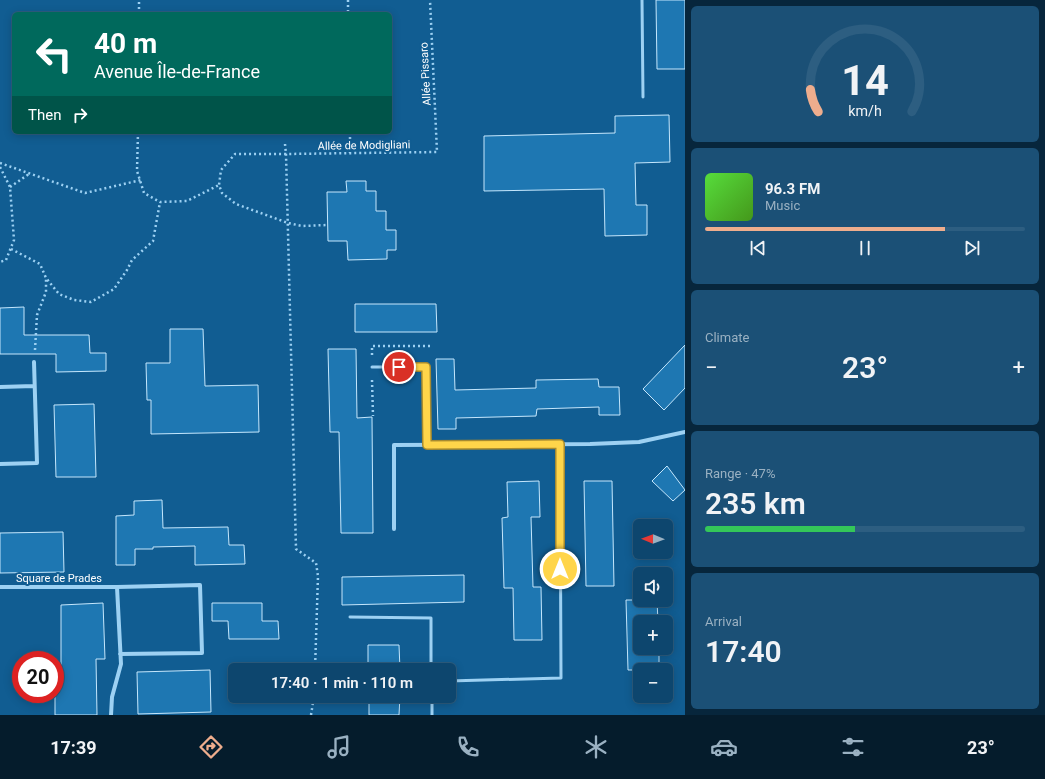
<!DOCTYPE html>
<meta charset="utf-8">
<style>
:root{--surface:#0d466e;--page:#1b5076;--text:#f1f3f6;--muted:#9ab1c2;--line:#2d5e81;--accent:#eead8d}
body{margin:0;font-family:Roboto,sans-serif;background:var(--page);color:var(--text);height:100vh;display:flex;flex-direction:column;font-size:15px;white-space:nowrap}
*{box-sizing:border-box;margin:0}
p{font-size:13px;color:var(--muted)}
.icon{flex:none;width:22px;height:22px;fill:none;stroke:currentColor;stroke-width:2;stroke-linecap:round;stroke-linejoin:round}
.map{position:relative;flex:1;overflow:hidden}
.side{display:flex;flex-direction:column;gap:6px;padding:6px;background:#07263c;width:360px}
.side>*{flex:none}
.hud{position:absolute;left:12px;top:12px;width:380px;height:122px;border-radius:6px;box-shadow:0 2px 10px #0003,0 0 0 1px var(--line);background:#00695c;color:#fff;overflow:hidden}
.needle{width:26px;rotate:271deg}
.controls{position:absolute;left:633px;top:519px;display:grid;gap:8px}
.controls a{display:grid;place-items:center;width:40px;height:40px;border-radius:6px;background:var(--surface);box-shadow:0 2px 10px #0003,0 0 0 1px var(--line);font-size:20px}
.speed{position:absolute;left:12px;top:651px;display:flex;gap:8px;font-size:20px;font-weight:700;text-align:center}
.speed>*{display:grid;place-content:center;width:52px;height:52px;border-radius:50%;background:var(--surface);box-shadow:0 2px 10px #0003,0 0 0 1px var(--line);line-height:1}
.speed .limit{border:6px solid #d22;background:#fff;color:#111}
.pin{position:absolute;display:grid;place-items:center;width:34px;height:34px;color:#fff;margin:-17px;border:2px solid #fff;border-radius:50%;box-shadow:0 1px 4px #0007}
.me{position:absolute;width:44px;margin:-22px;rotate:0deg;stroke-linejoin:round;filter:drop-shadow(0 0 3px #0008)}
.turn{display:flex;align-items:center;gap:14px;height:84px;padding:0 16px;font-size:18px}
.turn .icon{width:52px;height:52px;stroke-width:2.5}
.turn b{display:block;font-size:28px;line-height:34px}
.then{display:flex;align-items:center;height:38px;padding:0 16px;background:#0003;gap:8px;font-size:15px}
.big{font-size:30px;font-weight:600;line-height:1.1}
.side .tile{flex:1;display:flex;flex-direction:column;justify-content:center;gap:6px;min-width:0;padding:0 14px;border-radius:6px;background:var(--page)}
.side .dial{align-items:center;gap:0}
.dial svg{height:104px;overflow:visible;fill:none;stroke:var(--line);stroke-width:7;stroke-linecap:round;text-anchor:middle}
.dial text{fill:var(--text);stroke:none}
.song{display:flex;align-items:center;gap:12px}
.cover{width:48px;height:48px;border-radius:6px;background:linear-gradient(135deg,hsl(110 70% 55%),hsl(100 70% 35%))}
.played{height:4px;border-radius:2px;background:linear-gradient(90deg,var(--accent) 75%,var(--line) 75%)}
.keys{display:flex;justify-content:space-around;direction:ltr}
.heat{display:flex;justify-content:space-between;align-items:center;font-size:22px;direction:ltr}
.charge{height:6px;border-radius:3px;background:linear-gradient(90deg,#34c759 47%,var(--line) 0)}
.trip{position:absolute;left:228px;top:663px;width:228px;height:40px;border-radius:6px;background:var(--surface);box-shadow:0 2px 10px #0003,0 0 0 1px var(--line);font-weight:600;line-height:40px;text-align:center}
.tab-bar{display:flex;height:64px;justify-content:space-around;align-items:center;background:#051c2c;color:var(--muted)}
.tab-bar .icon{width:28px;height:28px}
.tab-bar .selected{color:var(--accent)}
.tab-bar b{font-size:18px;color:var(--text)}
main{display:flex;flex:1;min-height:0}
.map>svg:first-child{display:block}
.building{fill:#1e77b2;stroke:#c5e7fd}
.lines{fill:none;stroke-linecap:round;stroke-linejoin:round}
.path{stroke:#9dd1f3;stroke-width:2.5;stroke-dasharray:2 3;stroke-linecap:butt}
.service{stroke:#9dd1f3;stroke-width:3}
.minor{stroke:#9dd1f3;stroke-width:4}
.route-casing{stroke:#a68a30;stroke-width:10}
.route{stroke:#ffd54a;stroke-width:7}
.labels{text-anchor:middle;stroke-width:4;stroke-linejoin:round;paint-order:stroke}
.street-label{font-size:11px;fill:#fff;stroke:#115d92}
</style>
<main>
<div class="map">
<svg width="685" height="715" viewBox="0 0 685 715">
<rect width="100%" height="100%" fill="#115d92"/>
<path class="building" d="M656 0H685V69H657Z
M669 115 670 162 635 163 636 205H647V235L605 236 604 189 484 191V136L615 133V116Z
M346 181H366V191H376V211H386V230H396V250H387V259L348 260 347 241H328L327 192H347Z
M355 304H436L437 332H355Z
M24 307V335H89L90 353H106V371L56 372V354H0V308Z
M170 329H203L205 386 258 385 259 432 151 434V400H147L146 363H170Z
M685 345V388L664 410 643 389Z
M328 349H356L357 418 372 417 373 533H341L339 432H330Z
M436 359H454L455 390 536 388V380L598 379 599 387H619L620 415H599V407L537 409 536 416 456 418V429H438Z
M94 404 96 477H56L54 405Z
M667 466 685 490 673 501 652 481Z
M539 481 540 517H531L533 587H541L542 640H514L513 588H504L502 518 508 517 507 482Z
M584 481H612L614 586H586Z
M162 500 163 528 228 527 229 545H244L245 564 195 565V546L153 547V549H135V565H116V516L134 515V501Z
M63 532 64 572 0 573V533Z
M464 575V602L342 605V577Z
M626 600H657L658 622H640V648H659V670H628Z
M103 603 105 659H96L97 715H55V674H61V605Z
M212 603H262V621H278L279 639H229L228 621H212Z
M368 645H399L400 670H368Z
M210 670 211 712 138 714 137 672Z
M369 696H400L399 715H369Z"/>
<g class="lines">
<path class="path" d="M348 0V14
M139 14V0
M138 132 137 171 144 193 160 202 187 201 219 185
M350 132V153
M285 144 286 154H235L221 170 219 185 222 193 236 204 288 223 302 226 327 225
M0 163 85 193 141 180
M0 167 10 187 14 240 6 260 0 262
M10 187 29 174
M11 249 40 264 46 278 59 294 74 300 91 302 114 289 127 270 132 260 153 241 160 202
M35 350 37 315 46 292V278
M372 355V346H431
M372 380 373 416
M315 670 318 576 316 563 296 549 286 154 437 152 430 0
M311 715 314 696"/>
<path class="service" d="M642 0 643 97
M372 367H426L427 445
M350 617 431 618V670
M449 681 561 678 560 444
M432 696V715"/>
<path class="minor" d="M0 387 34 386
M0 464 37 463 34 362
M394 529V445L590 444 639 442 685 432
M0 587H117L121 664 112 697 111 715
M117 587 200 585 202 653 120 654"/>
</g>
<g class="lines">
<g class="route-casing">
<path id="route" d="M399 367H426L427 445 560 444V569"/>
</g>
<use href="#route" class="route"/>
</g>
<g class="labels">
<g class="street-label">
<text transform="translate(425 74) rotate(-93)" y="4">Allée Pissaro</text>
<text transform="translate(364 145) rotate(-1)" y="4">Allée de Modigliani</text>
<text x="59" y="582">Square de Prades</text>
</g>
</g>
</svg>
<div class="controls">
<a><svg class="needle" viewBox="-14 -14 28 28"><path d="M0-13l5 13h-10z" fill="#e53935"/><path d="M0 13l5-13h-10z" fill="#9ab1c2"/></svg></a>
<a><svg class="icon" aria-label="sound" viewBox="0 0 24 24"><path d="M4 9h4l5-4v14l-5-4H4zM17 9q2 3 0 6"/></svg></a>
<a>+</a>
<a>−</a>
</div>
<div class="speed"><div class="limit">20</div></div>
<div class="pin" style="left:399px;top:367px;background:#d93025"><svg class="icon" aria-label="arrive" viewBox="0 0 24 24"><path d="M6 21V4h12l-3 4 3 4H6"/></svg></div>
<svg class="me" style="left:560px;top:569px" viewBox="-20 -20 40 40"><circle r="17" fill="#ffd54a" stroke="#fff" stroke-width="3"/><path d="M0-11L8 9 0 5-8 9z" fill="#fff"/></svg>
<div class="trip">17:40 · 1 min · 110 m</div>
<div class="hud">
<div class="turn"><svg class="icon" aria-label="left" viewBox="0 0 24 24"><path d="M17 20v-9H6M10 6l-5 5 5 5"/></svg><div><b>40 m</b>Avenue Île-de-France</div></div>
<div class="then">Then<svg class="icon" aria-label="right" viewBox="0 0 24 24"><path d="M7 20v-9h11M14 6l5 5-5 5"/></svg></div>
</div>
</div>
<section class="side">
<div class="tile dial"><svg viewBox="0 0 100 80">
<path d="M14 69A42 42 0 1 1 86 69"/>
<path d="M14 69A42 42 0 0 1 8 52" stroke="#eead8d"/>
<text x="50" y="56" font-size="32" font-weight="700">14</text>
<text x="50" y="72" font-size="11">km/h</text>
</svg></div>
<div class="tile">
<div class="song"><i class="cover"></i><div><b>96.3 FM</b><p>Music</p></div></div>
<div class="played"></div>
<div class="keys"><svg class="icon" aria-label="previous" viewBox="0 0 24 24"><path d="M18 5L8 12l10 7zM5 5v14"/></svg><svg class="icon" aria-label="pause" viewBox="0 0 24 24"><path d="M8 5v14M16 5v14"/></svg><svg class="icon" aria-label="next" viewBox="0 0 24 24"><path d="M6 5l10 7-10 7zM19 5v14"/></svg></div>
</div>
<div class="tile"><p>Climate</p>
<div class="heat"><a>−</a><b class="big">23°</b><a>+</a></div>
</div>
<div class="tile"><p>Range · 47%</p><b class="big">235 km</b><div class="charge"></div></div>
<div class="tile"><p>Arrival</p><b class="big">17:40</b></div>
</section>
</main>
<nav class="tab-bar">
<b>17:39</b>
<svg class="icon selected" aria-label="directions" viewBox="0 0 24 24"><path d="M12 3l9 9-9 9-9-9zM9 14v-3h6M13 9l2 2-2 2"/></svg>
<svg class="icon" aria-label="music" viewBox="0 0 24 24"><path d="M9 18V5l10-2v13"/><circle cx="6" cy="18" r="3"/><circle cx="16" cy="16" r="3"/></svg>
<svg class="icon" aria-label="phone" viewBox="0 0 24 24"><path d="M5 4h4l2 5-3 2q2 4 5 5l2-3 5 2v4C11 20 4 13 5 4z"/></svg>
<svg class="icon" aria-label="climate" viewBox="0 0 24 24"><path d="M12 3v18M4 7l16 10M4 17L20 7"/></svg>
<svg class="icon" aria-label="car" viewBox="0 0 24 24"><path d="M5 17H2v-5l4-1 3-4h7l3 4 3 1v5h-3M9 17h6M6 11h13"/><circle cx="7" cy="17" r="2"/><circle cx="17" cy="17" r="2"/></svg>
<svg class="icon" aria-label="filters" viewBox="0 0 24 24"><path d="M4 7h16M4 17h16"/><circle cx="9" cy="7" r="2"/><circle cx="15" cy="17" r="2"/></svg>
<b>23°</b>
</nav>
